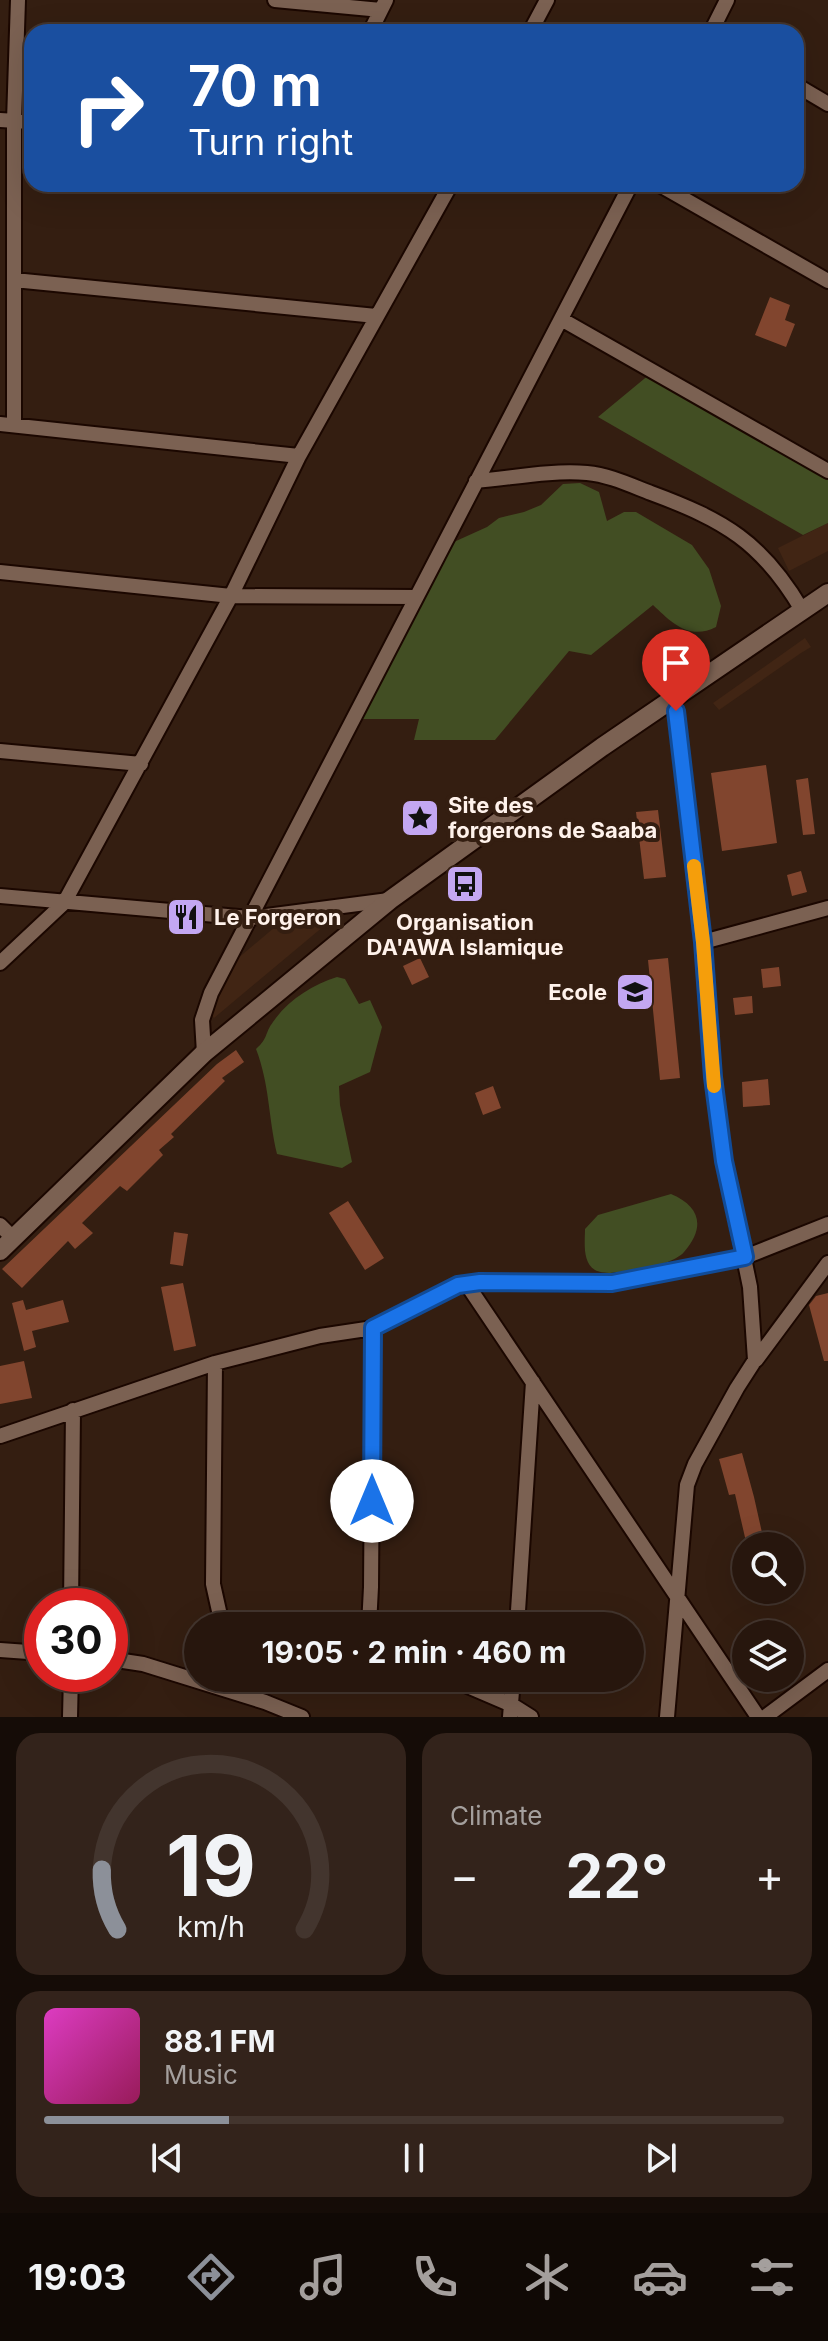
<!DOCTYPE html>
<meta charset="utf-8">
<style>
:root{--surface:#27160d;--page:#33231b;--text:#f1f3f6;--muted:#a49f9d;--line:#43352e;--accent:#8c9099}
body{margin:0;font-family:Inter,sans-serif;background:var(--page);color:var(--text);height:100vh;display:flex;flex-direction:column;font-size:30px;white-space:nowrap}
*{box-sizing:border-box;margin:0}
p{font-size:26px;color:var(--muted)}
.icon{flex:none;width:44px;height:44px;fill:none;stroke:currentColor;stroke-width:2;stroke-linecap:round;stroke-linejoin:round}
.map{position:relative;height:1717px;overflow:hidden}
.side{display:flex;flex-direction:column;gap:16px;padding:16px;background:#150c07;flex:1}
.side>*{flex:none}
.guide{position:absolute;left:24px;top:24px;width:780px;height:168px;border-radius:24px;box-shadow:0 8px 32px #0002,0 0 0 2px var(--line);background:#1a4fa0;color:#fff;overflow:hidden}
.fabs{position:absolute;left:732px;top:1532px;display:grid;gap:16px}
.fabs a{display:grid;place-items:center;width:72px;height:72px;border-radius:50%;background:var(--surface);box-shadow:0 8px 32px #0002,0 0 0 2px var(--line);font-size:40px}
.speed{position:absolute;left:24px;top:1588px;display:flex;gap:16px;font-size:40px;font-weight:700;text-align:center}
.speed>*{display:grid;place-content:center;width:104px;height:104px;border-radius:50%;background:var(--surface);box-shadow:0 8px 32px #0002,0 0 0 2px var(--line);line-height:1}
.speed .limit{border:12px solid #d22;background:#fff;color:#111}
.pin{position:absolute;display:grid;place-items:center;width:68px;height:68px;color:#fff;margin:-82px -34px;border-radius:50% 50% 50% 0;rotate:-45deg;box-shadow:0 0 8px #0007}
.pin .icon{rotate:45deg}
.me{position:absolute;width:88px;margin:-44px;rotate:0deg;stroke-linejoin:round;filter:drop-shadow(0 0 6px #0008)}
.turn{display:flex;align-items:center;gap:28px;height:168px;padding:0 32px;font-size:36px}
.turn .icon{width:104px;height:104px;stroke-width:2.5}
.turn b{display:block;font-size:56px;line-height:68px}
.big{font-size:60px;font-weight:700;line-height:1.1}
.side .card{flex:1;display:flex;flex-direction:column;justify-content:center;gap:12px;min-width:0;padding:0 28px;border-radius:24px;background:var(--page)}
.side .dial{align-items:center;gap:0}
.dial svg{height:208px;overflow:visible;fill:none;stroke:var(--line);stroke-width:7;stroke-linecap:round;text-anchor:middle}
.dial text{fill:var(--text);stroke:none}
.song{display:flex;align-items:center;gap:24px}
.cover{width:96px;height:96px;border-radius:12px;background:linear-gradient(135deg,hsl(310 70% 55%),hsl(330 70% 35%))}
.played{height:8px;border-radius:4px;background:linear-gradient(90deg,var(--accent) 25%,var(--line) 25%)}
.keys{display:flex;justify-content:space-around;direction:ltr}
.heat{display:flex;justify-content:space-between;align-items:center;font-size:44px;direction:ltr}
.side .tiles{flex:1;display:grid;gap:16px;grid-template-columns:1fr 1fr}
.card:last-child{grid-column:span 2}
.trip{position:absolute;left:184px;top:1612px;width:460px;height:80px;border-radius:40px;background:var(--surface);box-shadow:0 8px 32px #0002,0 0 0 2px var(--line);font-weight:700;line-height:80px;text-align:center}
.tabs{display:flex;height:128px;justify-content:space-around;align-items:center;background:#100905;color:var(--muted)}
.tabs .icon{width:56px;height:56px}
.tabs .current{color:var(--accent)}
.tabs b{font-size:36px;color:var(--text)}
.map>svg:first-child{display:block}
.built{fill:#412514}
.green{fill:#424e23}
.building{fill:#81452e}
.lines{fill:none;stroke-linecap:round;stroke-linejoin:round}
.minor-casing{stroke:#1b0700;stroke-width:18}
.tertiary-casing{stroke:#1b0700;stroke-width:22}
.minor{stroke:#7b6152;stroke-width:14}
.tertiary{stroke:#7b6152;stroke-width:18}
.route-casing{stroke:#114b97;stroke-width:20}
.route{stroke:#1a73e8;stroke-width:14}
.slow{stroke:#f59e0b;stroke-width:14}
.labels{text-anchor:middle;stroke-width:8;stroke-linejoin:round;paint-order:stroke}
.poi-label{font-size:22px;font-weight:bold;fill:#fff2eb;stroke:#341e11;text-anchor:start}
</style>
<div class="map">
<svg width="828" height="1717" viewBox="0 0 828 1717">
<rect width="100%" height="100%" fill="#341e11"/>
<path class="built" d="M828 523V551L789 571 778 548Z
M805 638 811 647 801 653 719 710 713 703Z
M315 912 324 926 214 1018 207 1010 217 988 237 959 275 927Z"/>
<path class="green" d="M650 374 828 477V523L803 535 598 417Z
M580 483 599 492 607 521 624 512H636L692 545 709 569 721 606 716 627C689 641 671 622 653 605L591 655 569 651 495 740H414L419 719H355L445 546 487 527 499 518 524 512 541 505 563 484Z
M337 977 345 979 359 1004 370 1000 382 1027 370 1072 339 1086 340 1105 352 1162 342 1168 277 1154C268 1116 270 1086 256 1049 269 1037 264 1034 273 1022 288 1000 312 985 337 977Z
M671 1194C700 1206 706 1227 684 1252 673 1266 610 1279 595 1270 582 1262 585 1242 585 1229L598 1215Z"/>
<path class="building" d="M770 297 790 305 785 320 795 324 786 347 755 335Z
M766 765 777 843 722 851 711 773Z
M808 778 815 834 803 835 796 780Z
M658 810 666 877 644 879 636 812Z
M801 871 807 892 792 896 787 875Z
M420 958 429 977 412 985 403 966Z
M668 958 680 1078 660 1080 648 960Z
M779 967 781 986 763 988 761 969Z
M752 996 753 1013 735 1015 733 998Z
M236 1050 244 1062 222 1078 225 1081 171 1134 174 1137 159 1150 163 1155 127 1191 120 1186 82 1223 93 1233 75 1249 68 1241 22 1288 2 1269 217 1064Z
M768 1079 770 1105 743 1107 742 1082Z
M493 1086 501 1108 483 1115 475 1093Z
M348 1201 384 1258 365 1270 329 1213Z
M174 1232 188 1234 183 1266 170 1264Z
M183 1283 196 1346 174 1351 161 1287Z
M828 1293V1361H824L809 1305 816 1296Z
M23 1300 26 1310 63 1300 69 1322 32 1331 36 1347 24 1351 12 1303Z
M24 1361 32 1398 0 1404V1366Z
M742 1453 754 1497 765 1546H747L735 1494 729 1495 719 1459Z"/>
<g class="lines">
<g class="minor-casing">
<path id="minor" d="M275 0 381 10
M370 32 386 0
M530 32 547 0
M711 32 727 0
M796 85 828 104
M0 120 32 122
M658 184 828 281
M14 280 376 316
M561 319 828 471
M0 424 299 456
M14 425V121L18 0
M476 481C512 478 550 470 587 473 609 475 630 485 651 493 724 520 762 542 802 610
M0 572 231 596 415 597
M0 751 141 764
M0 896 250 918 389 900
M703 942 828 908
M0 963 64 903 231 596 299 456 451 184
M204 1053 202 1020 211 993 631 184
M0 1225 13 1238
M466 1283 758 1717
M756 1360 828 1263
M215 1363 213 1584 221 1620 234 1626
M0 1436 215 1363 320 1336 373 1328 458 1285 480 1282 593 1284 630 1280 745 1257 828 1224
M71 1606 73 1410
M369 1626 371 1587 373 1328
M517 1626 533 1382
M0 1650 42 1653
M110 1659 143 1664 265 1702 302 1717
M449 1678 512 1705 531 1717
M70 1717 71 1674
M510 1717 513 1678
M667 1717 687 1485 695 1464 737 1388 755 1360 750 1287 724 1161 713 1077 703 942 674 699
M765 1717 828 1670"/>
</g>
<g class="tertiary-casing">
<path id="tertiary" d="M0 1251 204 1053 390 900 602 747 828 593"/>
</g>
<use href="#minor" class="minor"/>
<use href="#tertiary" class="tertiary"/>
</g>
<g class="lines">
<g class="route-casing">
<path id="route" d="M372 1501 373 1328 458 1285 480 1282 612 1283 745 1257 724 1161 713 1077 703 942 676 711"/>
</g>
<use href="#route" class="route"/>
<path class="slow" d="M694 866 703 942 714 1086"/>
</g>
<defs>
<g id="sight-square" transform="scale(2)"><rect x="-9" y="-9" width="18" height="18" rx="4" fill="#c3a7f2" stroke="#341e11"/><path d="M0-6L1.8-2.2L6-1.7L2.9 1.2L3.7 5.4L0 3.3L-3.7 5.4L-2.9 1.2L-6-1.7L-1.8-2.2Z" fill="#111"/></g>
<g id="bus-square" transform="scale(2)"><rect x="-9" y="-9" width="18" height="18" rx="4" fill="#c3a7f2" stroke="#341e11"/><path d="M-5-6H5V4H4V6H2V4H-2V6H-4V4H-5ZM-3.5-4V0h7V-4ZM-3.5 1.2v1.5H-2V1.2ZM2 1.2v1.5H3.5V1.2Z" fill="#111"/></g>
<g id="restaurant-square" transform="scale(2)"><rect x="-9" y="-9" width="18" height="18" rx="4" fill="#c3a7f2" stroke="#341e11"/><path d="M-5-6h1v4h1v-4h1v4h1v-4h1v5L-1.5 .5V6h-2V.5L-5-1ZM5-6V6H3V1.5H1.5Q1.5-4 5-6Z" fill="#111"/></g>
<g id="school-square" transform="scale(2)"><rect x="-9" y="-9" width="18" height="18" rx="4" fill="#c3a7f2" stroke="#341e11"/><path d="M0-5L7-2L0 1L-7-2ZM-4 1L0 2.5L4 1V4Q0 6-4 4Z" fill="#111"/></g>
</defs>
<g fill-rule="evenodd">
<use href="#sight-square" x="420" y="818"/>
<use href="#bus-square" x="465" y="884"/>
<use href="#restaurant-square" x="186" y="917"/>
<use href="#school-square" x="635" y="992"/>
</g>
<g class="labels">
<g class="poi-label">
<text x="448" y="813">Site des<tspan x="448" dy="25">forgerons de Saaba</tspan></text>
<text x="214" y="925">Le Forgeron</text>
<text x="465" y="930" text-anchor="middle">Organisation<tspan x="465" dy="25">DA'AWA Islamique</tspan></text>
<text x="607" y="1000" text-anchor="end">Ecole</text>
</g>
</g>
</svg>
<div class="fabs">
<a><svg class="icon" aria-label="search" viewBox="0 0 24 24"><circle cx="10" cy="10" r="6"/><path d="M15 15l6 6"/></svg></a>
<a><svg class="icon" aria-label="layers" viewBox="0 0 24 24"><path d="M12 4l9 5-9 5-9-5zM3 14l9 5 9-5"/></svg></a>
</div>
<div class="speed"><div class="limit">30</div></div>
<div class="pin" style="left:676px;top:711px;background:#d93025"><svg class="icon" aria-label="arrive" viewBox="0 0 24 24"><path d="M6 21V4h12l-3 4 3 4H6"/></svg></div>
<svg class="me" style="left:372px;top:1501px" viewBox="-20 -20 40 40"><circle r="19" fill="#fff"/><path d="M0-13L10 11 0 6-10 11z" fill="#1a73e8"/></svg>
<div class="trip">19:05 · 2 min · 460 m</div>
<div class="guide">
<div class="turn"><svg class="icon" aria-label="right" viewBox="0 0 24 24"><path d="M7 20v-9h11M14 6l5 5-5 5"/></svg><div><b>70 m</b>Turn right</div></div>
</div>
</div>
<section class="side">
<div class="tiles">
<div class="card dial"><svg viewBox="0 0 100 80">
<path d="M14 69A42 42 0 1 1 86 69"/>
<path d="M14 69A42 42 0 0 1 8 46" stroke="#8c9099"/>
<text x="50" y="56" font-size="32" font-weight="700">19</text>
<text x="50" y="72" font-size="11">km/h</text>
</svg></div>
<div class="card"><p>Climate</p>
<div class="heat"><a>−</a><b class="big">22°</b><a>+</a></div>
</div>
<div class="card">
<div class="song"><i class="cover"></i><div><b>88.1 FM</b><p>Music</p></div></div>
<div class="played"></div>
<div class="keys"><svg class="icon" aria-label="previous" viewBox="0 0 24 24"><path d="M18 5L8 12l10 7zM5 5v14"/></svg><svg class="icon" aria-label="pause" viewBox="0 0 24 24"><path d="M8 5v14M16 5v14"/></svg><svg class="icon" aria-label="next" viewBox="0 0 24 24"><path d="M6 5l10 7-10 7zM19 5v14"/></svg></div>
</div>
</div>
</section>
<nav class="tabs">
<b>19:03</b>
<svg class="icon current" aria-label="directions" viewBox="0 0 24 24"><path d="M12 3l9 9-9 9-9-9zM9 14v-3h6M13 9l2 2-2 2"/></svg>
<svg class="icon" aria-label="music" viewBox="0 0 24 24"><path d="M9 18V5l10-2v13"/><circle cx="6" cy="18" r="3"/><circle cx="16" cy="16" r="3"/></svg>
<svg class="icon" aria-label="phone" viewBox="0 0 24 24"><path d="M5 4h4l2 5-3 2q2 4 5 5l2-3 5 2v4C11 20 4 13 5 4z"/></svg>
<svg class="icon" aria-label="climate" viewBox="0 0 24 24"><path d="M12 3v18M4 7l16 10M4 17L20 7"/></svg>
<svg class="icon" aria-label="car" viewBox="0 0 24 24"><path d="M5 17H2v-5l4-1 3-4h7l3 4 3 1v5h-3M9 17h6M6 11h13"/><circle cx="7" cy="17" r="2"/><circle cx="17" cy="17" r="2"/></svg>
<svg class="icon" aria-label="filters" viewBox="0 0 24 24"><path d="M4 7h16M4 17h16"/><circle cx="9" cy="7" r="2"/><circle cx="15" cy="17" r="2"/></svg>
</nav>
